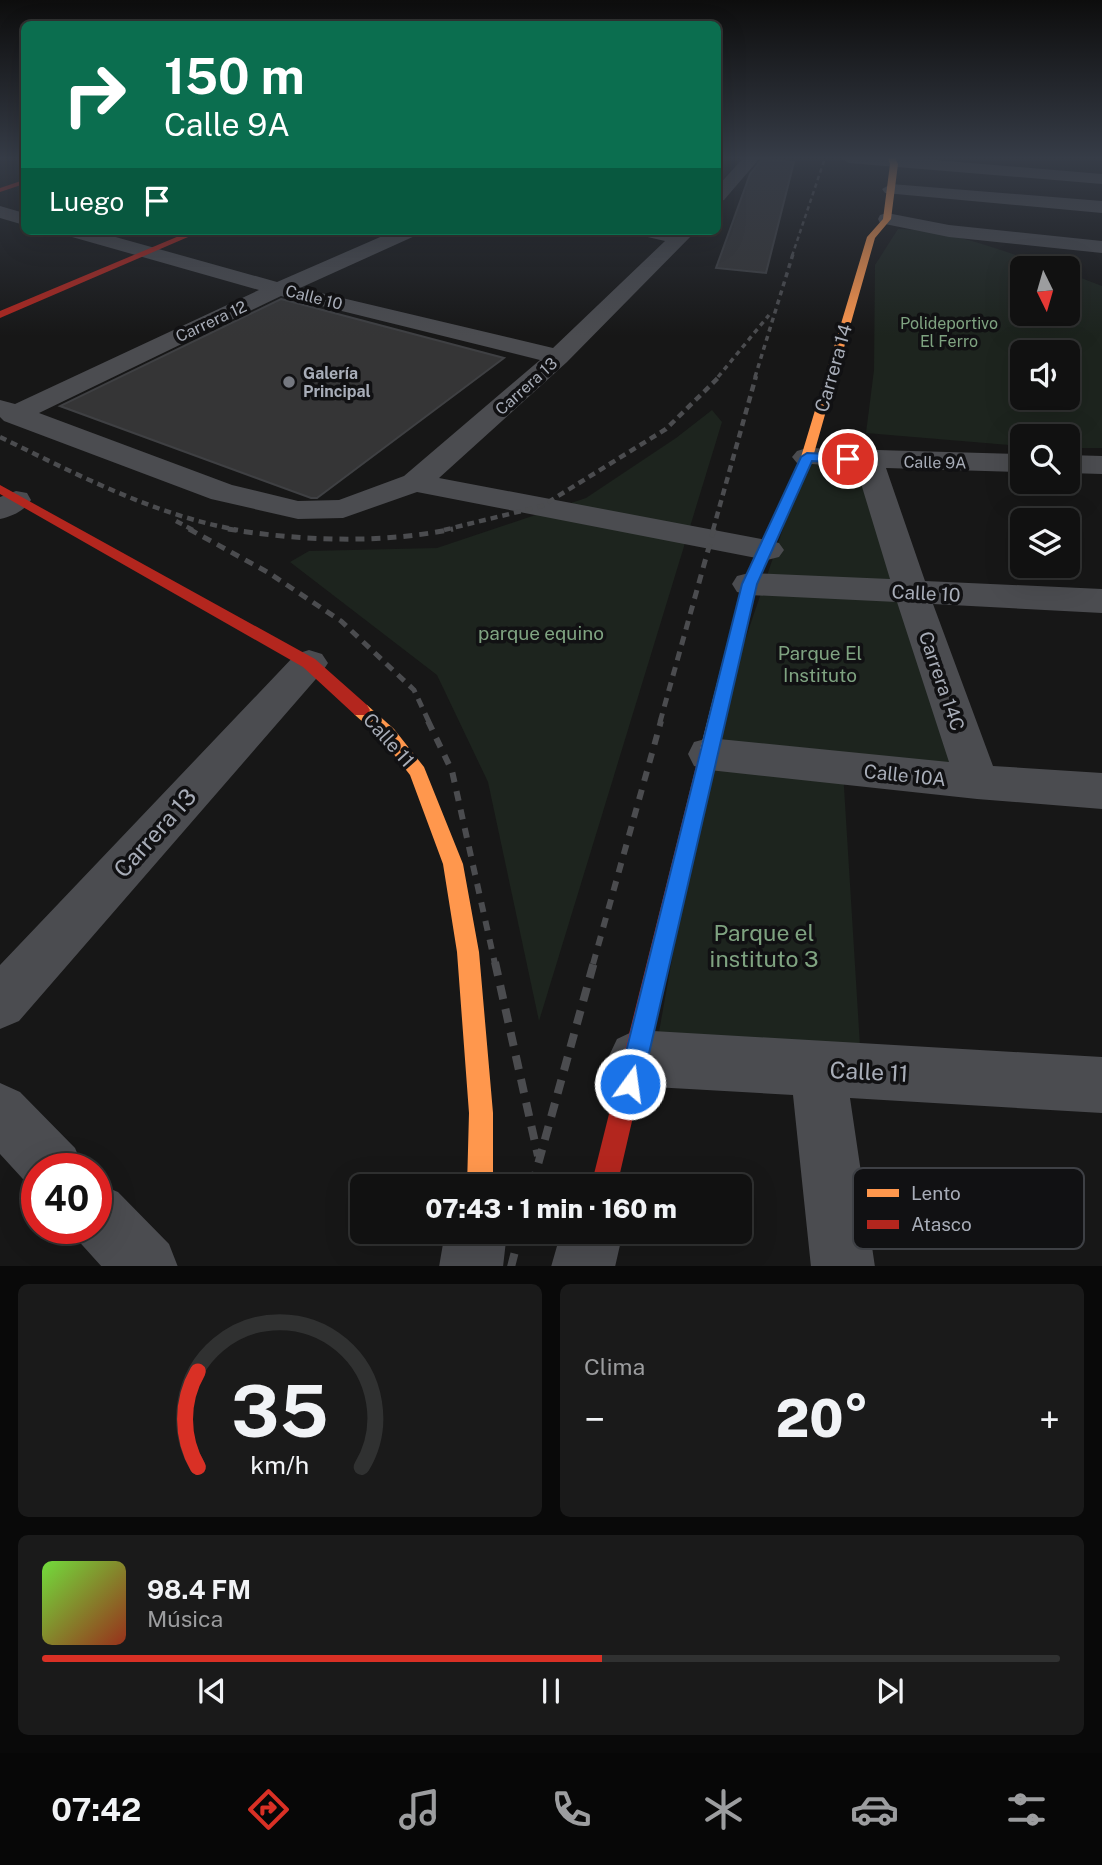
<!DOCTYPE html>
<html lang="es">
<meta charset="utf-8">
<style>
:root{--surface:#111;--page:#1a1a1a;--text:#f1f3f6;--muted:#9c9d9f;--line:#303131;--accent:#d93025}
body{margin:0;font-family:"Public Sans",sans-serif;background:var(--page);color:var(--text);height:100vh;display:flex;flex-direction:column;font-size:26px;white-space:nowrap}
*{box-sizing:border-box;margin:0}
p{font-size:23px;color:var(--muted)}
.icon{flex:none;width:38px;height:38px;fill:none;stroke:currentColor;stroke-width:2;stroke-linecap:round;stroke-linejoin:round}
.map{position:relative;height:1266px;overflow:hidden}
.side{display:flex;flex-direction:column;gap:18px;padding:18px;background:#090909;flex:1}
.side>*{flex:none}
.guide{position:absolute;left:21px;top:21px;width:700px;height:214px;border-radius:10px;box-shadow:0 7px 28px #0002,0 0 0 2px var(--line);background:#0b6e4f;color:#fff;overflow:hidden}
.needle{width:46px;rotate:175deg}
.buttons{position:absolute;left:1010px;top:256px;display:grid;gap:14px}
.buttons a{display:grid;place-items:center;width:70px;height:70px;border-radius:10px;background:var(--surface);box-shadow:0 7px 28px #0002,0 0 0 2px var(--line);font-size:35px}
.speed{position:absolute;left:21px;top:1153px;display:flex;gap:14px;font-size:35px;font-weight:700;text-align:center}
.speed>*{display:grid;place-content:center;width:91px;height:91px;border-radius:50%;background:var(--surface);box-shadow:0 7px 28px #0002,0 0 0 2px var(--line);line-height:1}
.speed .limit{border:10px solid #d22;background:#fff;color:#111}
.pin{position:absolute;display:grid;place-items:center;width:60px;height:60px;color:#fff;margin:-30px;border:4px solid #fff;border-radius:50%;box-shadow:0 2px 7px #0007}
.me{position:absolute;width:77px;margin:-38px;rotate:14deg;stroke-linejoin:round;filter:drop-shadow(0 0 5px #0008)}
.turn{display:flex;align-items:center;gap:24px;height:147px;padding:0 28px;font-size:32px}
.turn .icon{width:91px;height:91px;stroke-width:2.5}
.turn b{display:block;font-size:49px;line-height:60px}
.then{display:flex;align-items:center;height:66px;padding:0 28px;background:#0003;gap:14px;font-size:26px}
.big{font-size:52px;font-weight:800;line-height:1.1}
.side .card{flex:1;display:flex;flex-direction:column;justify-content:center;gap:10px;min-width:0;padding:0 24px;border-radius:10px;background:var(--page)}
.side .dial{align-items:center;gap:0}
.dial svg{height:182px;overflow:visible;fill:none;stroke:var(--line);stroke-width:7;stroke-linecap:round;text-anchor:middle}
.dial text{fill:var(--text);stroke:none}
.song{display:flex;align-items:center;gap:21px}
.cover{width:84px;height:84px;border-radius:10px;background:linear-gradient(135deg,hsl(100 70% 55%),hsl(10 70% 35%))}
.played{height:7px;border-radius:4px;background:linear-gradient(90deg,var(--accent) 55%,var(--line) 55%)}
.keys{display:flex;justify-content:space-around;direction:ltr}
.heat{display:flex;justify-content:space-between;align-items:center;font-size:38px;direction:ltr}
.side .tiles{flex:1;display:grid;gap:18px;grid-template-columns:1fr 1fr}
.card:last-child{grid-column:span 2}
.trip{position:absolute;left:350px;top:1174px;width:402px;height:70px;border-radius:10px;background:var(--surface);box-shadow:0 7px 28px #0002,0 0 0 2px var(--line);font-weight:800;line-height:70px;text-align:center}
.tab-bar{display:flex;height:112px;justify-content:space-around;align-items:center;background:#070707;color:var(--muted)}
.tab-bar .icon{width:49px;height:49px}
.tab-bar .current{color:var(--accent)}
.tab-bar b{font-size:32px;color:var(--text)}
.map>svg:first-child{display:block}
.green{fill:#1d241e;fill-rule:evenodd}
.building{fill:#353536;stroke:#3f4043;stroke-width:2}
.lines{fill:none;stroke-linecap:round;stroke-linejoin:round}
.street{fill:#4b4c50;fill-rule:evenodd}
.slow{fill:#ff974d;fill-rule:evenodd}
.jam{fill:#b3261e;fill-rule:evenodd}
.rail-far5{stroke:#4b4c4f;stroke-width:2.5;stroke-dasharray:4.5 3.5;stroke-linecap:butt}
.rail-far4{stroke:#4b4c4f;stroke-width:3.5;stroke-dasharray:5 4.5;stroke-linecap:butt}
.rail-far3{stroke:#4b4c4f;stroke-width:4.5;stroke-dasharray:7 5;stroke-linecap:butt}
.rail-far2{stroke:#4b4c4f;stroke-width:5;stroke-dasharray:9 7;stroke-linecap:butt}
.rail-far1{stroke:#4b4c4f;stroke-width:6;stroke-dasharray:10 9;stroke-linecap:butt}
.rail{stroke:#4b4c4f;stroke-width:8;stroke-dasharray:14 10;stroke-linecap:butt}
.route{fill:#1a73e8;stroke:#114b97;stroke-width:2}
.poi-dot{fill:#757880;stroke:#111113;stroke-width:2.5}
.labels{text-anchor:middle;stroke-width:7;stroke-linejoin:round;paint-order:stroke}
.far-street-label{font-size:16px;fill:#a8adb8;stroke:#111113}
.far-park-label{font-size:16px;fill:#7fa381;stroke:#111113}
.far-poi-label{font-size:16px;font-weight:bold;fill:#a8adb8;stroke:#111113;text-anchor:start}
.street-label{font-size:19px;fill:#a8adb8;stroke:#111113}
.park-label{font-size:19px;fill:#7fa381;stroke:#111113}
.near-street-label{font-size:23px;fill:#a8adb8;stroke:#111113}
.near-park-label{font-size:23px;fill:#7fa381;stroke:#111113}
.key{fill:#111113;stroke:#3e4045;stroke-width:2}
.key-label{font-size:19px;fill:#a8adb8}
</style>
<div class="map">
<svg width="1102" height="1267" viewBox="0 0 1102 1267">
<rect width="100%" height="100%" fill="#171717"/>
<path class="green" d="M898 229C952 230 1003 251 1054 268H1022V313H1068V273L1102 286V448H1068V436H1022V446L866 433 874 370 875 265ZM1022 352H1068V397H1022Z
M712 410 722 422 539 1021 488 782 437 675 290 562 309 551 437 548 586 498 676 438Z
M807 458 869 460 967 775 843 771 860 1046 659 1032 711 740Z"/>
<path class="building" d="M762 159 794 162 766 273 716 268 750 174Z
M281 299 504 358 317 498H311L60 406Z"/>
<g class="lines">
<path class="street" d="M743 158H760L724 200 718 201V186Z
M841 158H912L1102 174V184L849 163Z
M891 184 1102 201V213L885 193 882 189Z
M0 206 24 213V225L0 218Z
M887 213 949 225 1102 241V253L949 237 880 223 878 219 880 215Z
M62 231H94L277 282 394 231H420L417 235 300 288 553 348 665 241 639 235 636 231H696L567 362 439 478 767 540 779 543 784 550 779 557 767 560 417 492 343 518 298 519 211 499 4 421 0 417V400L15 404 259 290 65 235ZM281 296 540 360 404 476 339 500 298 501 232 485 39 413Z
M807 448 1022 454V472L886 468 925 581 1102 589V613L933 604 993 766 1102 773V809L977 799 709 770 694 766 688 754 694 742 709 738 949 762 897 602 749 595 737 592 732 584 737 576 749 573 890 579 856 467 797 463 792 457 797 451Z
M1068 455 1102 456V474L1068 473Z
M16 491 27 493 31 500C24 511 13 516 0 519V497Z
M309 650 322 654 328 663 322 672 19 1021 0 1029V965L296 654Z
M636 1030 1102 1057V1113L850 1098 875 1267H811L793 1095 636 1086 617 1077 608 1058 617 1039Z
M0 1083 20 1092 75 1148 84 1169H37V1192L33 1190 0 1154Z
M96 1183 118 1192 169 1244 178 1267H102L74 1236 71 1228H96Z
M445 1232H507L503 1267H439Z
M561 1232H623L615 1267H551Z"/>
<path class="slow" d="M888 158H895L898 164 891 219 875 238 813 457 756 584 718 750 715 755 709 757 703 755 700 750 742 584 801 457 867 237 883 219 890 164Z
M361 704 367 705 394 729 424 767 463 864 479 952 493 1113V1186H467L469 1113 457 952 443 864 410 775 382 739 355 715 352 710 355 705Z"/>
<path class="jam" d="M24 180V184L0 192V188Z
M191 231H202L0 318V311Z
M0 485 315 659 367 705 370 710 367 715H355L303 667 0 494Z
M709 743 715 745 718 750 617 1186H591L700 750 703 745Z"/>
<path class="rail-far5" d="M792 256 825 158"/>
<path class="rail-far4" d="M718 377 769 315
M755 377 793 254"/>
<path class="rail-far3" d="M0 437C76 474 154 515 238 530
M176 521 193 530
M444 530 542 506 666 429 720 376
M713 530 756 376"/>
<path class="rail-far2" d="M189 529 269 573 341 621 414 690 429 722
M228 529C301 541 380 544 453 529
M660 722 714 529"/>
<path class="rail-far1" d="M428 721 452 771 495 964
M593 964 661 721"/>
<path class="rail" d="M495 962 538 1156
M532 1186 594 962
M511 1267 520 1232"/>
</g>
<linearGradient id="sky" x2="0" y2="1"><stop stop-color="#0d0d0d"/><stop offset="0.47" stop-color="#363c47"/><stop offset="1" stop-color="#363c47" stop-opacity="0"/></linearGradient>
<rect width="1102" height="336" fill="url(#sky)"/>
<path class="route" d="M807 453 848 455 855 459 848 463 812 461 757 584 642 1084 638 1093 630 1096 621 1093 618 1084 742 584 801 457Z"/>
<circle class="poi-dot" cx="289" cy="382" r="7"/>
<g class="labels">
<g class="far-street-label">
<text transform="translate(314 297) rotate(14)" y="6">Calle 10</text>
<text transform="translate(211 321) rotate(-25)" y="6">Carrera 12</text>
<text transform="translate(526 386) rotate(-42)" y="6">Carrera 13</text>
<text transform="translate(935 462) rotate(1)" y="6">Calle 9A</text>
</g>
<g class="far-park-label">
<text x="949" y="329">Polideportivo<tspan x="949" dy="18">El Ferro</tspan></text>
</g>
<g class="far-poi-label">
<text x="303" y="379">Galería<tspan x="303" dy="18">Principal</tspan></text>
</g>
<g class="street-label">
<text transform="translate(833 368) rotate(-74)" y="7">Carrera 14</text>
<text transform="translate(926 593) rotate(3)" y="7">Calle 10</text>
<text transform="translate(942 681) rotate(71)" y="7">Carrera 14C</text>
<text transform="translate(389 740) rotate(48)" y="7">Calle 11</text>
<text transform="translate(905 775) rotate(6)" y="7">Calle 10A</text>
</g>
<g class="park-label">
<text x="541" y="640">parque equino</text>
<text x="820" y="660">Parque El<tspan x="820" dy="22">Instituto</tspan></text>
</g>
<g class="near-street-label">
<text transform="translate(155 833) rotate(-48)" y="8">Carrera 13</text>
<text transform="translate(869 1072) rotate(3)" y="8">Calle 11</text>
</g>
<g class="near-park-label">
<text x="764" y="941">Parque el<tspan x="764" dy="26">instituto 3</tspan></text>
</g>
</g>
<rect x="853" y="1168" width="231" height="81" rx="10" class="key"/>
<rect x="867" y="1189" width="32" height="8" fill="#ff974d"/>
<rect x="867" y="1220" width="32" height="9" fill="#b3261e"/>
<g class="key-label">
<text x="911" y="1200">Lento</text>
<text x="911" y="1231">Atasco</text>
</g>
</svg>
<div class="buttons">
<a><svg class="needle" viewBox="-14 -14 28 28"><path d="M0-13l5 13h-10z" fill="#e53935"/><path d="M0 13l5-13h-10z" fill="#9c9d9f"/></svg></a>
<a><svg class="icon" aria-label="sound" viewBox="0 0 24 24"><path d="M4 9h4l5-4v14l-5-4H4zM17 9q2 3 0 6"/></svg></a>
<a><svg class="icon" aria-label="search" viewBox="0 0 24 24"><circle cx="10" cy="10" r="6"/><path d="M15 15l6 6"/></svg></a>
<a><svg class="icon" aria-label="layers" viewBox="0 0 24 24"><path d="M12 4l9 5-9 5-9-5zM3 14l9 5 9-5"/></svg></a>
</div>
<div class="speed"><div class="limit">40</div></div>
<div class="pin" style="left:848px;top:459px;background:#d93025"><svg class="icon" aria-label="arrive" viewBox="0 0 24 24"><path d="M6 21V4h12l-3 4 3 4H6"/></svg></div>
<svg class="me" style="left:630px;top:1084px" viewBox="-20 -20 40 40"><circle r="17" fill="#1a73e8" stroke="#fff" stroke-width="3"/><path d="M0-11L8 9 0 5-8 9z" fill="#fff"/></svg>
<div class="trip">07:43 · 1 min · 160 m</div>
<div class="guide">
<div class="turn"><svg class="icon" aria-label="right" viewBox="0 0 24 24"><path d="M7 20v-9h11M14 6l5 5-5 5"/></svg><div><b>150 m</b>Calle 9A</div></div>
<div class="then">Luego<svg class="icon" aria-label="arrive" viewBox="0 0 24 24"><path d="M6 21V4h12l-3 4 3 4H6"/></svg></div>
</div>
</div>
<section class="side">
<div class="tiles">
<div class="card dial"><svg viewBox="0 0 100 80">
<path d="M14 69A42 42 0 1 1 86 69"/>
<path d="M14 69A42 42 0 0 1 14 27" stroke="#d93025"/>
<text x="50" y="56" font-size="32" font-weight="700">35</text>
<text x="50" y="72" font-size="11">km/h</text>
</svg></div>
<div class="card"><p>Clima</p>
<div class="heat"><a>−</a><b class="big">20°</b><a>+</a></div>
</div>
<div class="card">
<div class="song"><i class="cover"></i><div><b>98.4 FM</b><p>Música</p></div></div>
<div class="played"></div>
<div class="keys"><svg class="icon" aria-label="previous" viewBox="0 0 24 24"><path d="M18 5L8 12l10 7zM5 5v14"/></svg><svg class="icon" aria-label="pause" viewBox="0 0 24 24"><path d="M8 5v14M16 5v14"/></svg><svg class="icon" aria-label="next" viewBox="0 0 24 24"><path d="M6 5l10 7-10 7zM19 5v14"/></svg></div>
</div>
</div>
</section>
<nav class="tab-bar">
<b>07:42</b>
<svg class="icon current" aria-label="directions" viewBox="0 0 24 24"><path d="M12 3l9 9-9 9-9-9zM9 14v-3h6M13 9l2 2-2 2"/></svg>
<svg class="icon" aria-label="music" viewBox="0 0 24 24"><path d="M9 18V5l10-2v13"/><circle cx="6" cy="18" r="3"/><circle cx="16" cy="16" r="3"/></svg>
<svg class="icon" aria-label="phone" viewBox="0 0 24 24"><path d="M5 4h4l2 5-3 2q2 4 5 5l2-3 5 2v4C11 20 4 13 5 4z"/></svg>
<svg class="icon" aria-label="climate" viewBox="0 0 24 24"><path d="M12 3v18M4 7l16 10M4 17L20 7"/></svg>
<svg class="icon" aria-label="car" viewBox="0 0 24 24"><path d="M5 17H2v-5l4-1 3-4h7l3 4 3 1v5h-3M9 17h6M6 11h13"/><circle cx="7" cy="17" r="2"/><circle cx="17" cy="17" r="2"/></svg>
<svg class="icon" aria-label="filters" viewBox="0 0 24 24"><path d="M4 7h16M4 17h16"/><circle cx="9" cy="7" r="2"/><circle cx="15" cy="17" r="2"/></svg>
</nav>
